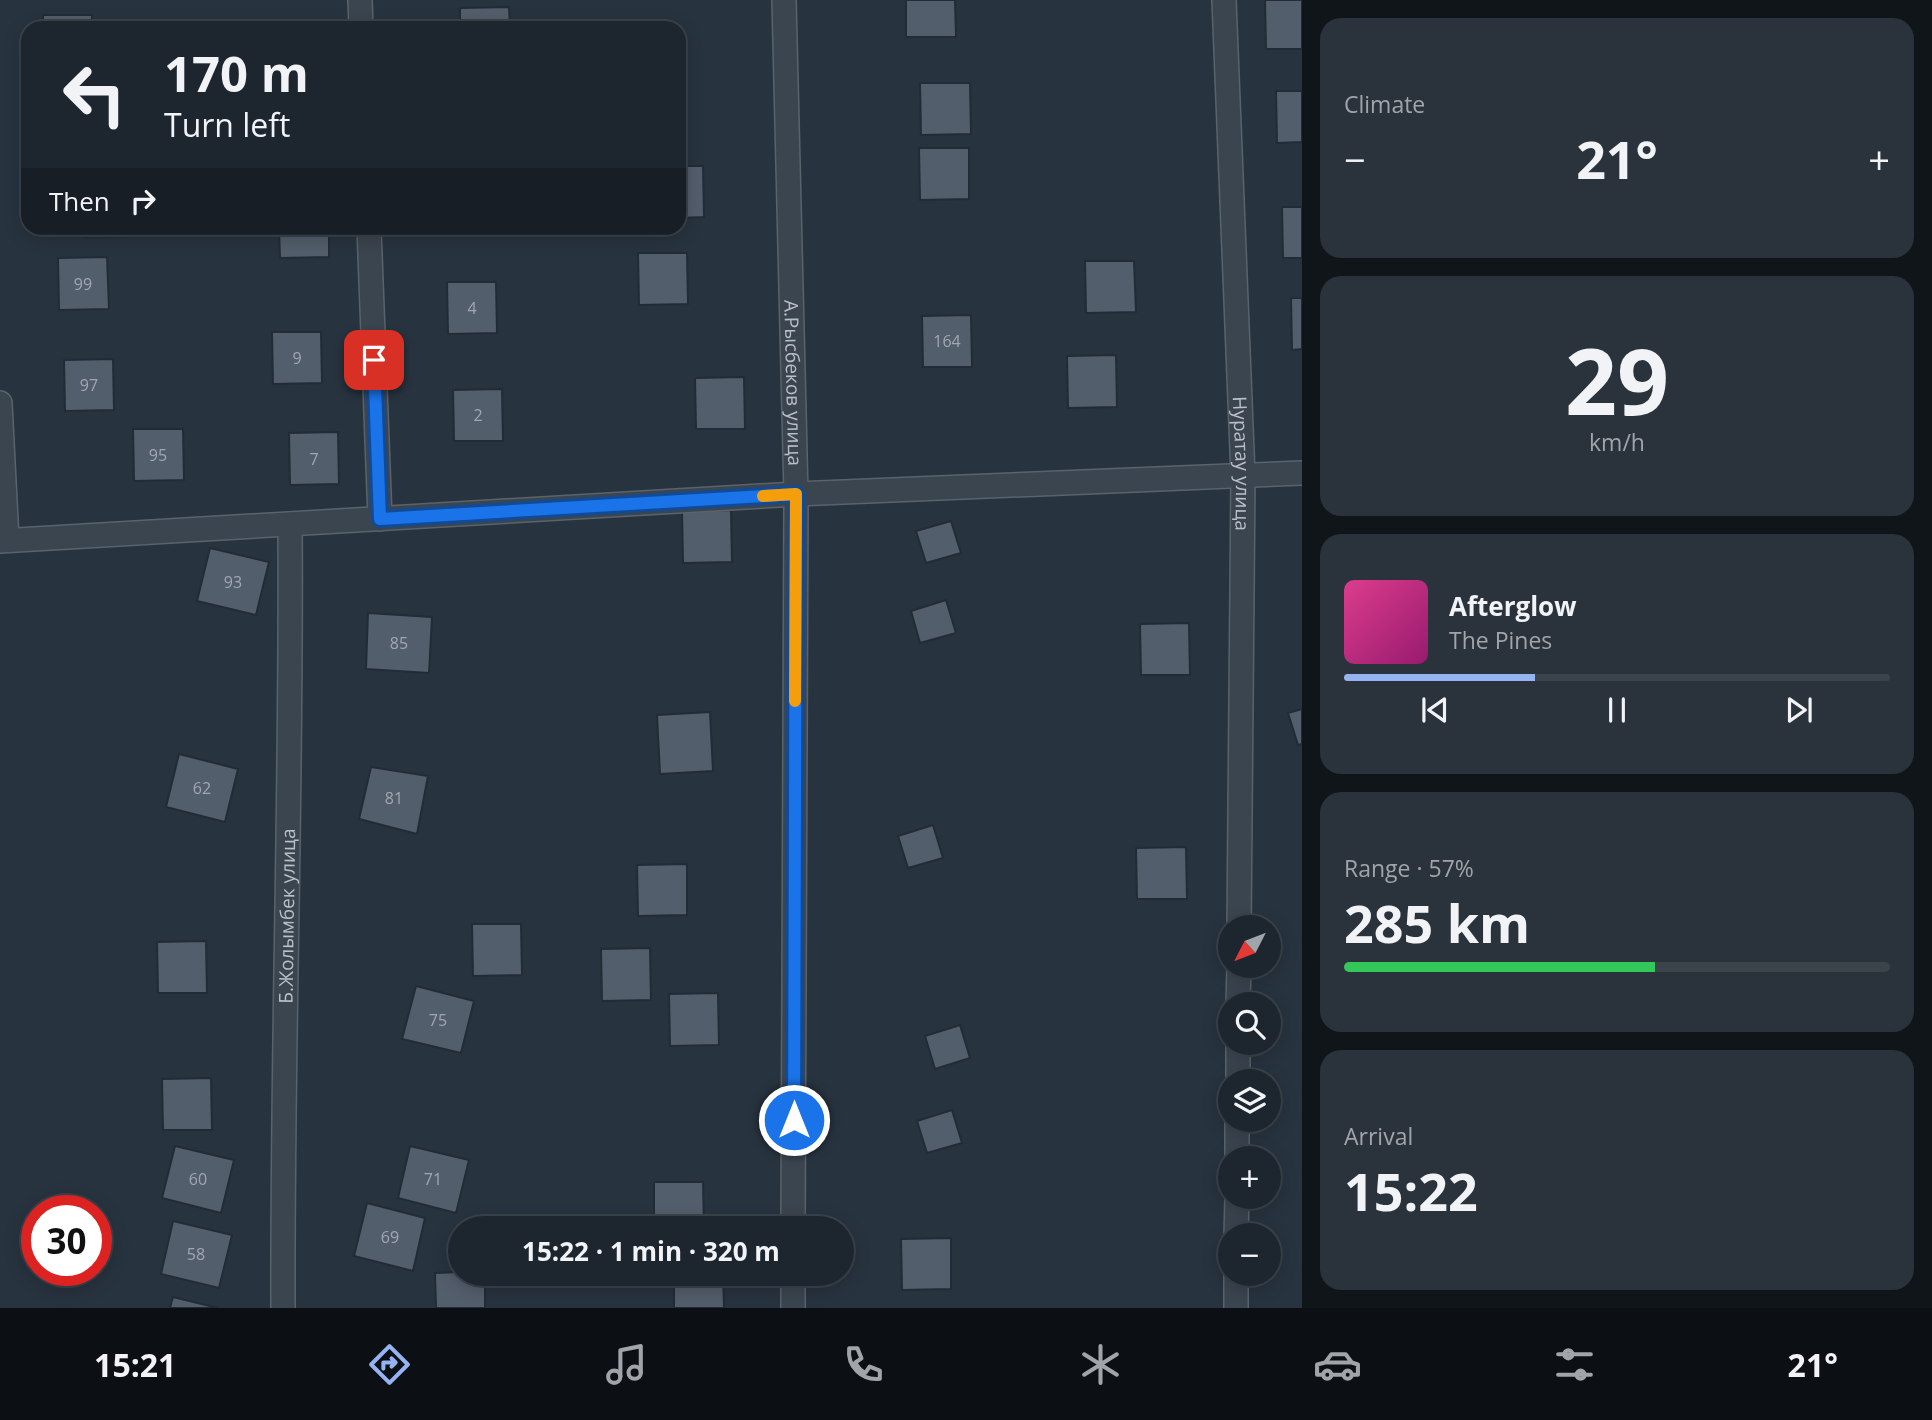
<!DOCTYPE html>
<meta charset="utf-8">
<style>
:root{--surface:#1d262f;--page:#2a323b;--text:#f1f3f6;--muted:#a0a5aa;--line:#3b434b;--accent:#95b2f1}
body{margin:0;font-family:"Open Sans",sans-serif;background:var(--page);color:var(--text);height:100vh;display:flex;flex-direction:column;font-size:26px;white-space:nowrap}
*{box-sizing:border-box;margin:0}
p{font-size:23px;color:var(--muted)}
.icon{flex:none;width:38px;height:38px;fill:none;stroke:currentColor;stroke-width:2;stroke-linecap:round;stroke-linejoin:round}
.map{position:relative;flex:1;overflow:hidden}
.panel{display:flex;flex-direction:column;gap:18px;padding:18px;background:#10151a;width:630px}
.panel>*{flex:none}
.banner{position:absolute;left:21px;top:21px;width:665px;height:214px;border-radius:21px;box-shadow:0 4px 18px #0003,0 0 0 2px var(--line);background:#1d262f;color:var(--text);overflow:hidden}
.needle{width:46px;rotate:228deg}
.fabs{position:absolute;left:1218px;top:915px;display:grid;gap:14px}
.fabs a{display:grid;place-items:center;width:63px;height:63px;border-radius:50%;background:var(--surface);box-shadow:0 4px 18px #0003,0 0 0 2px var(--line);font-size:35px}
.speed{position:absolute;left:21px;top:1195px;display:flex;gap:14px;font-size:35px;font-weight:700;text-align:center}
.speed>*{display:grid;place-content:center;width:91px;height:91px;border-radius:50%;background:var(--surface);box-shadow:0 4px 18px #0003,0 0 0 2px var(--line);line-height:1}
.speed .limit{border:10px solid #d22;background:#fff;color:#111}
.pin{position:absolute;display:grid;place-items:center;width:60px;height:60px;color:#fff;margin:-30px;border-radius:14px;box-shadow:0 4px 10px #0006}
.me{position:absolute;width:77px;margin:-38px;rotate:0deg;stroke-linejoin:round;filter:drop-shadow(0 0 5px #0008)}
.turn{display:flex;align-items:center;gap:24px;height:147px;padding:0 28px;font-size:32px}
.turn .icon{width:91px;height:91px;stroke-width:2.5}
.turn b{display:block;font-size:49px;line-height:60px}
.then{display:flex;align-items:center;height:66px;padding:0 28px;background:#0003;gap:14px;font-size:26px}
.big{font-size:52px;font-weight:700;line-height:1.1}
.panel .widget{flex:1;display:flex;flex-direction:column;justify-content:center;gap:10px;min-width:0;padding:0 24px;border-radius:21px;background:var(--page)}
.panel .dial{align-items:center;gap:0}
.dial b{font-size:91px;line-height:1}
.song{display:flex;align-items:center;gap:21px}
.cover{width:84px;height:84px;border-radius:10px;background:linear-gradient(135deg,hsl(330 70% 55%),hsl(320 70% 35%))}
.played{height:7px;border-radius:4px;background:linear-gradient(90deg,var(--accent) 35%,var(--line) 35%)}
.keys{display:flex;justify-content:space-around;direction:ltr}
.heat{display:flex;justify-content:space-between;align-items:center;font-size:38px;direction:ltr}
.charge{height:10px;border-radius:5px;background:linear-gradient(90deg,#34c759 57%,var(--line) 0)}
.trip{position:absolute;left:448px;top:1216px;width:406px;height:70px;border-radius:35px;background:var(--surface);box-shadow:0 4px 18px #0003,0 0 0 2px var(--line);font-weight:700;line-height:70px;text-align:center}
.menu{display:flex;height:112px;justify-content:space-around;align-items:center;background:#0c0f13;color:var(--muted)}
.menu .icon{width:49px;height:49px}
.menu .current{color:var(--accent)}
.menu b{font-size:32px;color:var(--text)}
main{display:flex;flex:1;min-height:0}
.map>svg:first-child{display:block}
.building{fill:#535e6c;stroke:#222c36;stroke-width:2}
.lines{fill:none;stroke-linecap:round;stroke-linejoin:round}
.minor-casing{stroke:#59636c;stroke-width:26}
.minor{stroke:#3b454f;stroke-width:23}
.route-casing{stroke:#114b97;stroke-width:18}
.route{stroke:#1a73e8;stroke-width:12}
.slow{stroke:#f59e0b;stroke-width:12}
.labels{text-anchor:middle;stroke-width:7;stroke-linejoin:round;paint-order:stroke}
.number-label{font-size:16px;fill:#9fa8b2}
.street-label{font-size:19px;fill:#b8c0c9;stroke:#202a34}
</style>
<main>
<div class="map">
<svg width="1302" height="1308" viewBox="0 0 1302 1308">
<rect width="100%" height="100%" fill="#27333f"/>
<path class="building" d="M906 0H955L956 37H906Z
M1265 0H1302V49H1266Z
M509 7 510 28H460V8Z
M43 15H92V28H43Z
M920 83H970L971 134 921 135Z
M679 86H684L685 138H679Z
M1276 91H1302V142L1277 143Z
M919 148H969V199L920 200Z
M679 166H703L704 217 679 218Z
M1282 207H1302V258H1283Z
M83 228H132L133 236 83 237Z
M279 228H329V257L280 258Z
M638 253H687L688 304 639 305Z
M107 257 109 309 59 310 58 258Z
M1085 261H1134L1136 312 1086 313Z
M447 282H496L497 333 448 334Z
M1291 298H1302V349L1292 350Z
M971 315 972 367H923L922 316Z
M272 332H321L322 383 273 384Z
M1116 355 1117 407 1068 408 1067 356Z
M113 359 114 410 65 411 64 360Z
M744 377 745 429H696L695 378Z
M502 389 503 441H454L453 390Z
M133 429H183L184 480 134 481Z
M338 432 339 484 290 485 289 433Z
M731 510 732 562 683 563 682 511Z
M951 521 961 553 926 563 916 531Z
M210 548 269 562 256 615 197 601Z
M946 600 956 633 920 643 911 611Z
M368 613 432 617 429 673 366 669Z
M1189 623 1190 675H1141L1140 624Z
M1302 709V744L1298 745 1288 713Z
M710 712 713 771 660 774 657 715Z
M179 754 238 769 225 822 166 807Z
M371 767 428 776 417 834 359 819Z
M933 825 943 858 908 868 898 836Z
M1186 847 1187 899H1137L1136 848Z
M687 864V915L638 916 637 865Z
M472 924H521L522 975 473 976Z
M206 941 207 993H158L157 942Z
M650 948 651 1000 602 1001 601 949Z
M416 986 474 1001 461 1053 402 1039Z
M718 993 719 1045 670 1046 669 994Z
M960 1025 970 1058 935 1069 925 1036Z
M211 1078 212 1130H163L162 1079Z
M952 1110 962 1143 927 1153 917 1121Z
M175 1146 234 1160 221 1213 162 1198Z
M410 1146 469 1160 456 1213 398 1198Z
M654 1182H703L704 1228H654Z
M367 1203 425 1218 413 1271 354 1256Z
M173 1221 232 1235 219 1288 161 1274Z
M951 1238V1289L902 1290 901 1239Z
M460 1272 485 1274V1308H436L435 1273Z
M674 1274H723L724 1308H674Z
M173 1297 218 1308H170Z"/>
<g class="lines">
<g class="minor-casing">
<g id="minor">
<path d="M360 0 361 28"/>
<path id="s1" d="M784 0 796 494 793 1228"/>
<path id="s2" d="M1224 0 1243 476 1239 928"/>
<path d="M369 228 380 519"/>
<path d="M0 403 7 540"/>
<path d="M0 541 796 494 1302 473"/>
<path d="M1238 1004 1239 966"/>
<path d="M1238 1082V1043"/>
<path d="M1237 1158V1120"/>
<path d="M1236 1236 1237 1197"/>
<path id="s3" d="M283 1308C282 1047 292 785 290 524"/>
<path d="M793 1308V1274"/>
<path d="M1236 1308V1274"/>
</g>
</g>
<use href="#minor" class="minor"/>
</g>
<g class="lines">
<g class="route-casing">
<path id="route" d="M374 360 380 519 796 494 794 1120"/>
</g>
<use href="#route" class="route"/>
<path class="slow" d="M763 496 796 494 795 701"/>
</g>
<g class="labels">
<g class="number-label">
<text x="83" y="290">99</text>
<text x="472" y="314">4</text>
<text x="947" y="347">164</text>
<text x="297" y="364">9</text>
<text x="89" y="391">97</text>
<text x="478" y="421">2</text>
<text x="158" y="461">95</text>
<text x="314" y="465">7</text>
<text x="233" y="588">93</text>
<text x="399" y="649">85</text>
<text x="202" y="794">62</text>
<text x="394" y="804">81</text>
<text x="438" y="1026">75</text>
<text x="198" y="1185">60</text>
<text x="433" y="1185">71</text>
<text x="390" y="1243">69</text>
<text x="196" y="1260">58</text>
</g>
<g class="street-label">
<text dy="7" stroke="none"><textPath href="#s1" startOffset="383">А.Рысбеков улица</textPath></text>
<text dy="7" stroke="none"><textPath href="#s2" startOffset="464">Нуратау улица</textPath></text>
<text dy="7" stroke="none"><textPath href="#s3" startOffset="392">Б.Жолымбек улица</textPath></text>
</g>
</g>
</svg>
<div class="fabs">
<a><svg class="needle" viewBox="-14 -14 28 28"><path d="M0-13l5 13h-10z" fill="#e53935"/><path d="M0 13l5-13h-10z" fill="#a0a5aa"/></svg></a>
<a><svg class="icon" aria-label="search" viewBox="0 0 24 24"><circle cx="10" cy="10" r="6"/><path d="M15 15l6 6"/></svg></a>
<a><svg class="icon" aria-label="layers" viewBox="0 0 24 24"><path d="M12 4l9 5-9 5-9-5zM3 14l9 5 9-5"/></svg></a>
<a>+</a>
<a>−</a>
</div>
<div class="speed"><div class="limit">30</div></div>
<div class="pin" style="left:374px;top:360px;background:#d93025"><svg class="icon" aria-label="arrive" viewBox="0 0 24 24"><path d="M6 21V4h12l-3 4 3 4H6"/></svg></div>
<svg class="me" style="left:794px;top:1120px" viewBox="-20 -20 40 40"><circle r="17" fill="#1a73e8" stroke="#fff" stroke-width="3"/><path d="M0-11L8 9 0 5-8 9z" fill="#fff"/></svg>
<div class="trip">15:22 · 1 min · 320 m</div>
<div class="banner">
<div class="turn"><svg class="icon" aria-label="left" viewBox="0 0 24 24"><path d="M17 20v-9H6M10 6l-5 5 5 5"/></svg><div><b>170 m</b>Turn left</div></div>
<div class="then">Then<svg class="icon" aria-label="right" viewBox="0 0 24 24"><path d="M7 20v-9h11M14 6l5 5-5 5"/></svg></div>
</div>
</div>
<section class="panel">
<div class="widget"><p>Climate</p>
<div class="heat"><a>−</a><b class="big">21°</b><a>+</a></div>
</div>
<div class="widget dial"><b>29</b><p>km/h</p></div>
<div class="widget">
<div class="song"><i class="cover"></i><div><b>Afterglow</b><p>The Pines</p></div></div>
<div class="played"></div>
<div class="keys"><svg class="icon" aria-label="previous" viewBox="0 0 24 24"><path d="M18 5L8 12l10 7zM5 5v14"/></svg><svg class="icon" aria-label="pause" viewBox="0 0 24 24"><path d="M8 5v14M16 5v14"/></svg><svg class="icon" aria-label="next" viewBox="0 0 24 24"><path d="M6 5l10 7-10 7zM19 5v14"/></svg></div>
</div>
<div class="widget"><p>Range · 57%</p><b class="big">285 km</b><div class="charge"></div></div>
<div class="widget"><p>Arrival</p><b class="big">15:22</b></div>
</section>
</main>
<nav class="menu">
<b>15:21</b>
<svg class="icon current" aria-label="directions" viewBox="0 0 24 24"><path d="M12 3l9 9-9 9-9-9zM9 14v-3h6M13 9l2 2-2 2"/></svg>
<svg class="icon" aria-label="music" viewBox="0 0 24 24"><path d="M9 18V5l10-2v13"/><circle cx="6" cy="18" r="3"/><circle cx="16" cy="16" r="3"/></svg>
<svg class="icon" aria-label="phone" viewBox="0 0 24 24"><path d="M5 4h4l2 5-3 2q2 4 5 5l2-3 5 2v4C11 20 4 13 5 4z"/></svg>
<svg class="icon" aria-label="climate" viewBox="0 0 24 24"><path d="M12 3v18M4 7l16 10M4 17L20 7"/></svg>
<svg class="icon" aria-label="car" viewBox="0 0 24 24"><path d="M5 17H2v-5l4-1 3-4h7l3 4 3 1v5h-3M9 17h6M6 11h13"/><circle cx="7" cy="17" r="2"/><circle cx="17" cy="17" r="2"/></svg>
<svg class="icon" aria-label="filters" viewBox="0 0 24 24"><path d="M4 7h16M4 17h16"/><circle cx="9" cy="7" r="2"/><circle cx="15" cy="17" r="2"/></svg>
<b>21°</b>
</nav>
